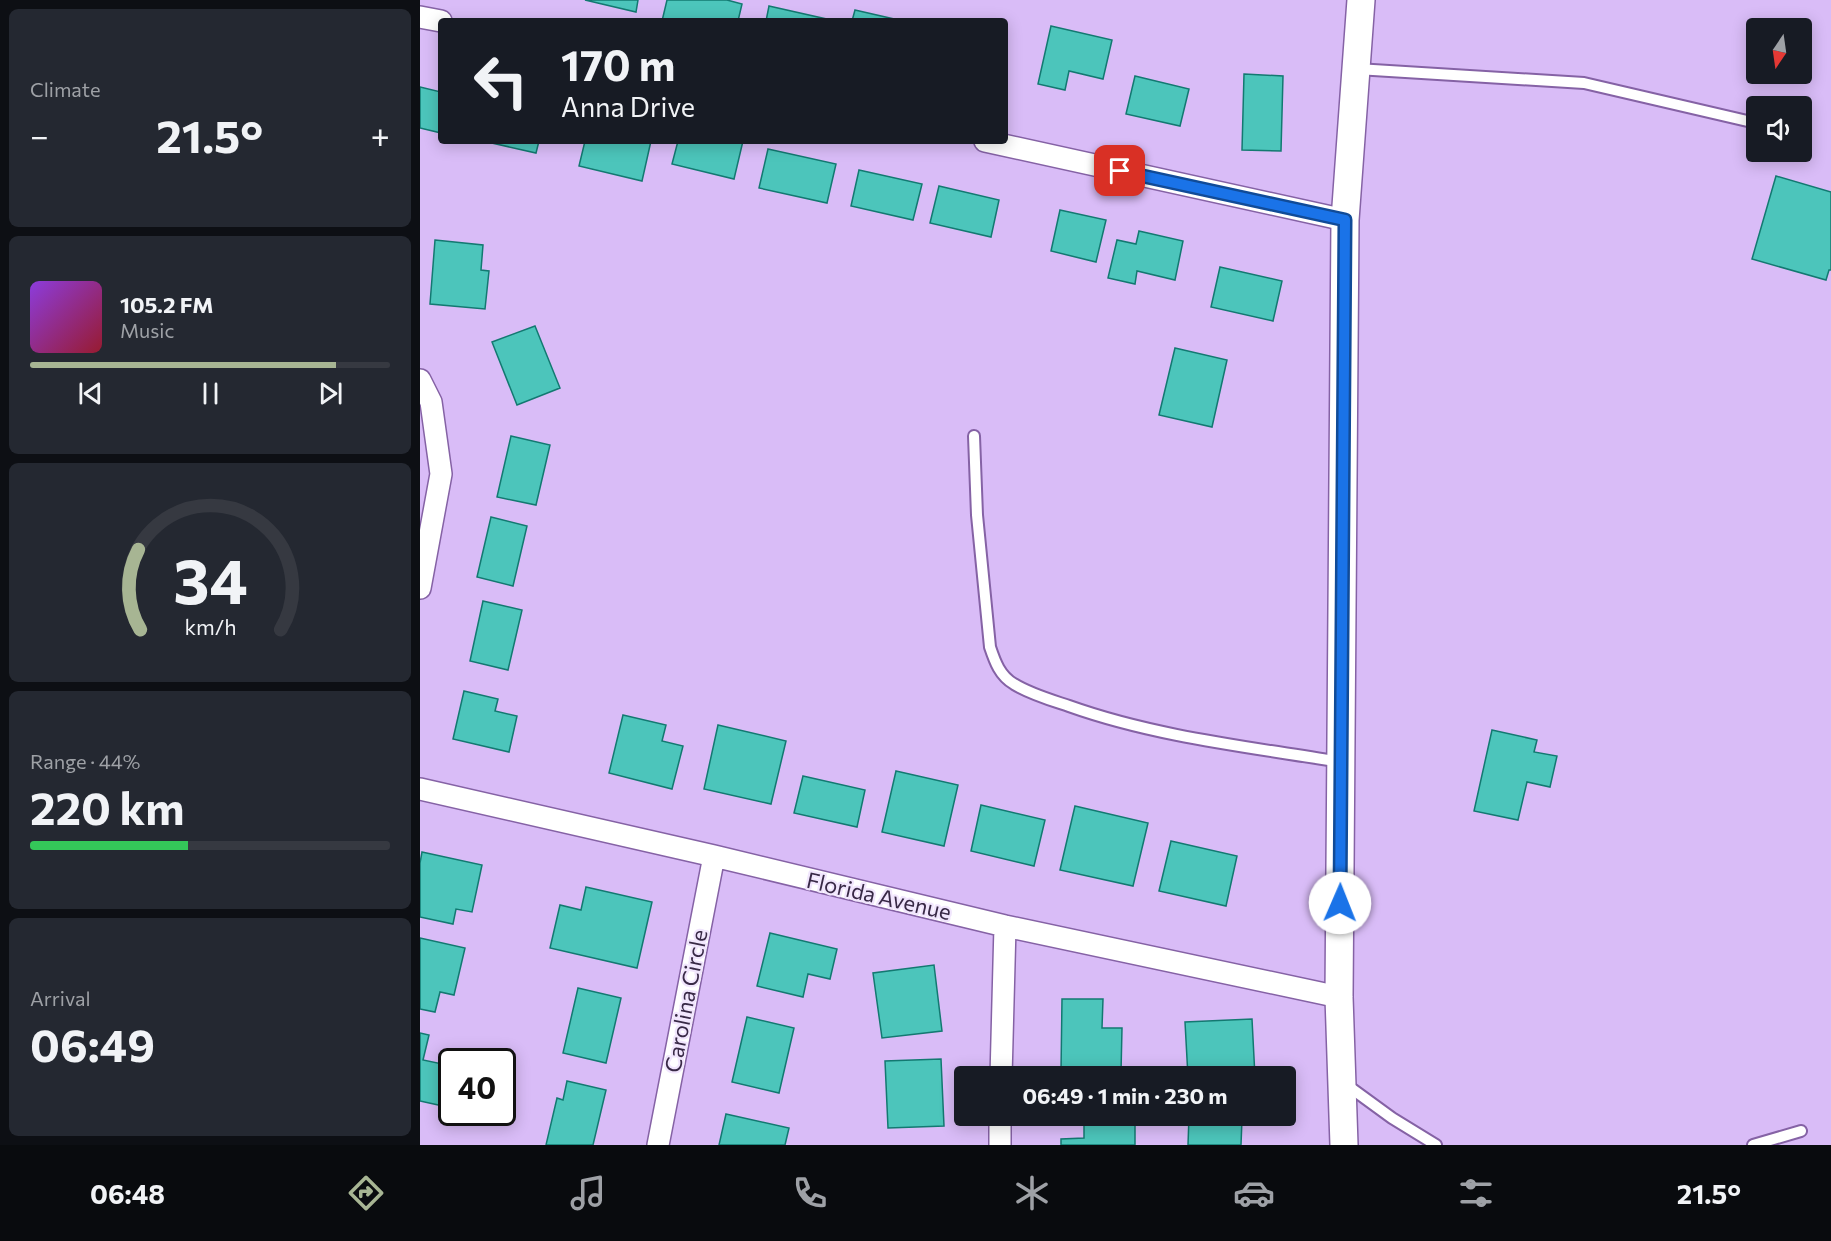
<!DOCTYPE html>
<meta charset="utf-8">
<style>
:root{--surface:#171b24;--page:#242831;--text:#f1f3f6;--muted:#9ea1a6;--line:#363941;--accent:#a7b593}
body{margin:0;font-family:Commissioner,sans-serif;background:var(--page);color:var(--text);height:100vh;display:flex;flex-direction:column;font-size:22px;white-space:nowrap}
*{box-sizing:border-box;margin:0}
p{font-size:20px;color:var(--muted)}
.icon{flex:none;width:33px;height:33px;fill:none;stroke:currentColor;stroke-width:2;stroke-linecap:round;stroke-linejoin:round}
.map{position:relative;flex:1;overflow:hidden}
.sheet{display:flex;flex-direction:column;gap:9px;padding:9px;background:#0d0f14;width:420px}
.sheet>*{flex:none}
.guide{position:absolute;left:18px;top:18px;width:570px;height:126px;border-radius:6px;box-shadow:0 3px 15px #0003;background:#171b24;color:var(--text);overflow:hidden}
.needle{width:39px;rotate:193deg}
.fabs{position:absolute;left:1326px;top:18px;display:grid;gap:12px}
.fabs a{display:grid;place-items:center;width:66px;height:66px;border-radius:6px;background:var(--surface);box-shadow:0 3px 15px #0003;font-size:30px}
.speed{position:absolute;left:18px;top:1048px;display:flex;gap:12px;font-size:30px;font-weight:700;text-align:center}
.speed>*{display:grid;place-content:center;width:78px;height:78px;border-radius:50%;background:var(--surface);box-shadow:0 3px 15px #0003;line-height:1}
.speed .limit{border:3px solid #111;border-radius:9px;background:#fff;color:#111}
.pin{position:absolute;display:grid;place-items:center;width:51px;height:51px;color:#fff;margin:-26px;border-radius:12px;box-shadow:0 3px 9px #0006}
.me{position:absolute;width:66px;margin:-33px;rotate:1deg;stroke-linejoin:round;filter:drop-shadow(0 0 4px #0008)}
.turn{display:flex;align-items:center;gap:21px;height:126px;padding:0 24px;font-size:27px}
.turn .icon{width:78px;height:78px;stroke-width:2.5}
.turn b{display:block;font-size:42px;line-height:51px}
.big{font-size:45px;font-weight:700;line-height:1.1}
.sheet .widget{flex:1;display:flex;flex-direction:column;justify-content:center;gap:9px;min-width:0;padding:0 21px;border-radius:9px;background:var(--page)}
.sheet .dial{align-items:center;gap:0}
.dial svg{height:156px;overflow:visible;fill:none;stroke:var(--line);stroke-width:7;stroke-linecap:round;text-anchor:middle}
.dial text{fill:var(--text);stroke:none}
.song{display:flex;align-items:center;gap:18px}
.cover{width:72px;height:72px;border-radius:9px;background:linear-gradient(135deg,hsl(270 70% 55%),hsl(350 70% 35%))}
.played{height:6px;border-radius:3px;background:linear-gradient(90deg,var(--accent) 85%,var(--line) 85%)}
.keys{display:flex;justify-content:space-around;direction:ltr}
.heat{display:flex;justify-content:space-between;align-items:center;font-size:33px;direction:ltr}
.charge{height:9px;border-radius:4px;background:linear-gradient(90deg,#34c759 44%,var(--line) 0)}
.trip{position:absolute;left:534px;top:1066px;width:342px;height:60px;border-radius:6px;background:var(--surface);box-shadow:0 3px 15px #0003;font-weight:700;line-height:60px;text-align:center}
.menu{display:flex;height:96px;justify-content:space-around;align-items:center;background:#090b0e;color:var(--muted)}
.menu .icon{width:42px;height:42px}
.menu .on{color:var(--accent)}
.menu b{font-size:27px;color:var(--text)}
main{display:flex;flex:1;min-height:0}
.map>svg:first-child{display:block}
.building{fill:#4cc5bb;stroke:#137971;stroke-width:1.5}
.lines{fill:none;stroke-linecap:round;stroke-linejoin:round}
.service-casing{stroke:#8562a5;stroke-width:14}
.minor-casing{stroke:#8562a5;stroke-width:24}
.tertiary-casing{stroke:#8562a5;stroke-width:30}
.service{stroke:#fff;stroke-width:10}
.minor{stroke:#fff;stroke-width:21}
.tertiary{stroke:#fff;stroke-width:27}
.route-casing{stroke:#114b97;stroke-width:15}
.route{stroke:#1a73e8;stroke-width:10}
.labels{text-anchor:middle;stroke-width:4.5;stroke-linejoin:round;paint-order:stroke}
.street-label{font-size:22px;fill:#382946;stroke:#f1e6fd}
</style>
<main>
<section class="sheet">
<div class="widget"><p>Climate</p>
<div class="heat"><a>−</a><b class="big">21.5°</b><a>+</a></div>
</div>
<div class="widget">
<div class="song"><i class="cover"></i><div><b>105.2 FM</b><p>Music</p></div></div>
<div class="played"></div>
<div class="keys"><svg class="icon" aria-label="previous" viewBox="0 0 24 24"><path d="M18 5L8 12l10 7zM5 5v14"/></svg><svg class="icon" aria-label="pause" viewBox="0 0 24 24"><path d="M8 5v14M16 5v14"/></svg><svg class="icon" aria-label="next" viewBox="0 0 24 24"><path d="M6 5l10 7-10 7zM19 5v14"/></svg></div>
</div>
<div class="widget dial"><svg viewBox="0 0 100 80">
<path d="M14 69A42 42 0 1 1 86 69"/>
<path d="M14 69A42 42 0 0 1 13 28" stroke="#a7b593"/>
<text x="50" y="56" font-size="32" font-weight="700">34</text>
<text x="50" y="72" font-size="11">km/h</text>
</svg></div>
<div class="widget"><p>Range · 44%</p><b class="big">220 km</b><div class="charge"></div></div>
<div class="widget"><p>Arrival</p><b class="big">06:49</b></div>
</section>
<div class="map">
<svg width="1411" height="1145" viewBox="0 0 1411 1145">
<rect width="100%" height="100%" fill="#d9bcf7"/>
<path class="building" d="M165 0H218L216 12Z
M247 0H307L322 4 318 21H242Z
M349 6 411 20 410 21H346Z
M435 10 483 21H432Z
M631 26 692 40 683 79 649 71 645 90 618 84Z
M824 74 863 76 861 151 822 150Z
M715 76 769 89 760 126 706 114Z
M0 87 21 92V133L0 128Z
M63 141H119L116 153Z
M165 141H231L222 181 159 166Z
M258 141H323L314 179 252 164Z
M348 149 416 164 407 203 339 188Z
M439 170 502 184 493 220 431 206Z
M1356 176 1411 192V270H1409L1406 280 1332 259Z
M519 186 579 200 571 237 510 223Z
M640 210 686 220 676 262 631 251Z
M719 231 763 241 755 280 717 271 715 284 688 278 697 240 716 244Z
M15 240 63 245 61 270 69 271 65 309 10 304Z
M800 267 862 281 853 321 791 307Z
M115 326 140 388 97 405 72 342Z
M755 348 807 360 792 427 739 415Z
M91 436 130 445 116 505 77 497Z
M71 517 107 526 93 586 57 577Z
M63 601 102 610 88 670 50 661Z
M44 691 78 699 75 711 97 716 89 752 33 739Z
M203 715 246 725 242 741 263 746 252 789 189 773Z
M298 725 366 741 351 804 284 789Z
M1072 730 1117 740 1114 752 1137 756 1130 787 1107 782 1098 820 1054 811Z
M476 771 538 785 524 846 462 832Z
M383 776 445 790 437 827 374 813Z
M561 805 625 820 614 866 551 851Z
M655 806 728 823 713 886 640 870Z
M751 841 817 856 806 906 739 891Z
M2 852 62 865 52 912 36 909 33 924 0 917V863Z
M166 887 232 902 217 968 130 948 140 905 161 910Z
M350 933 417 949 410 979 388 974 383 997 337 986Z
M0 938 45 948 34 995 20 992 15 1012 0 1009Z
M514 965 522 1031 462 1038 453 973Z
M158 988 201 998 186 1063 143 1053Z
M642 999H683L682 1028H702L701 1073 641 1072Z
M327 1017 374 1028 359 1093 312 1082Z
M832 1019 835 1077H768L765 1022Z
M0 1033 9 1035 3 1060 32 1066V1108L0 1101Z
M521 1059 524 1126 468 1128 465 1061Z
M147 1081 186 1090 173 1145H126L137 1098 143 1100Z
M306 1114 369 1128 365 1145H299Z
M664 1116H715V1145H641V1139L664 1138Z
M769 1116 822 1119 821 1145H768Z"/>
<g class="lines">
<g class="service-casing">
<path id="service" d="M937 69 1164 83 1336 123
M554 436 557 515 570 647C575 662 580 676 594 684 610 694 631 700 649 706 736 737 830 747 921 762
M924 1083 972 1118 1016 1145
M1333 1145 1381 1131"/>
</g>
<g class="minor-casing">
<path id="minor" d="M0 17 21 21
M565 141 925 220
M0 380 11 402 21 474 0 588
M0 789 294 856 585 926 919 997
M581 1077 585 926
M238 1145 294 856
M580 1145V1116"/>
</g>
<g class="tertiary-casing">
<path id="tertiary" d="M924 1145 919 997 925 220 941 0"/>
</g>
<use href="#service" class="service"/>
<use href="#minor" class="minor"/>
<use href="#tertiary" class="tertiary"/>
</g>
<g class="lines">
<g class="route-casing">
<path id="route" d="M700 171 925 220 920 903"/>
</g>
<use href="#route" class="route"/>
</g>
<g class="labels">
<g class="street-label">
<text transform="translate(459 896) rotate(13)" y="8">Florida Avenue</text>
<text transform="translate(266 1001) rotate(-79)" y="8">Carolina Circle</text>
</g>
</g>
</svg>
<div class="fabs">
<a><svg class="needle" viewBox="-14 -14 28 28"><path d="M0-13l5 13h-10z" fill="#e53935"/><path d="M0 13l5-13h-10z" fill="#9ea1a6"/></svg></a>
<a><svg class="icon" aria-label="sound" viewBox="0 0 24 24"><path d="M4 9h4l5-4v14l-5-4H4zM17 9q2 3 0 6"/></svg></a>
</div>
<div class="speed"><div class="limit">40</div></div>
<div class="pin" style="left:700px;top:171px;background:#d93025"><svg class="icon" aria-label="arrive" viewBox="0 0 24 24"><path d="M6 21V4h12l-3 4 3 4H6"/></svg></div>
<svg class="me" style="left:920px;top:903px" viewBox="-20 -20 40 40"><circle r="19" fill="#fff"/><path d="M0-13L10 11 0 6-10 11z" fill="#1a73e8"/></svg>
<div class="trip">06:49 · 1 min · 230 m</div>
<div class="guide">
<div class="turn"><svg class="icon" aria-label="left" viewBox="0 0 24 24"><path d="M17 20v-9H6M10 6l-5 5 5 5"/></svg><div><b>170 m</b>Anna Drive</div></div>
</div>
</div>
</main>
<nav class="menu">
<b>06:48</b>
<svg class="icon on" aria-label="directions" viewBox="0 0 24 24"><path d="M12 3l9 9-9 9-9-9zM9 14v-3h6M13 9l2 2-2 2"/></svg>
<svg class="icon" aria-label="music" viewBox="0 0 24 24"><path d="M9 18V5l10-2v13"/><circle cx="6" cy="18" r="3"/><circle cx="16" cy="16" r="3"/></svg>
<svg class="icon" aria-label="phone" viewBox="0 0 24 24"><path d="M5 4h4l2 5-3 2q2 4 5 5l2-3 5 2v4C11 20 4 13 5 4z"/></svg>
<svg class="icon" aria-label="climate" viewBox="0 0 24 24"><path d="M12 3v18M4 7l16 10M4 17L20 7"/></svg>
<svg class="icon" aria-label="car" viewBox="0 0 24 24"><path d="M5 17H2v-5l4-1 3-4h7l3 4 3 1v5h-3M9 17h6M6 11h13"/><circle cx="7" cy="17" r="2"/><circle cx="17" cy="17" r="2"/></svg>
<svg class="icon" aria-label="filters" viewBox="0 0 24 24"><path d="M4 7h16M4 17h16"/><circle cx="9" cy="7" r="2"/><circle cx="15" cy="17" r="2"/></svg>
<b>21.5°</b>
</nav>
